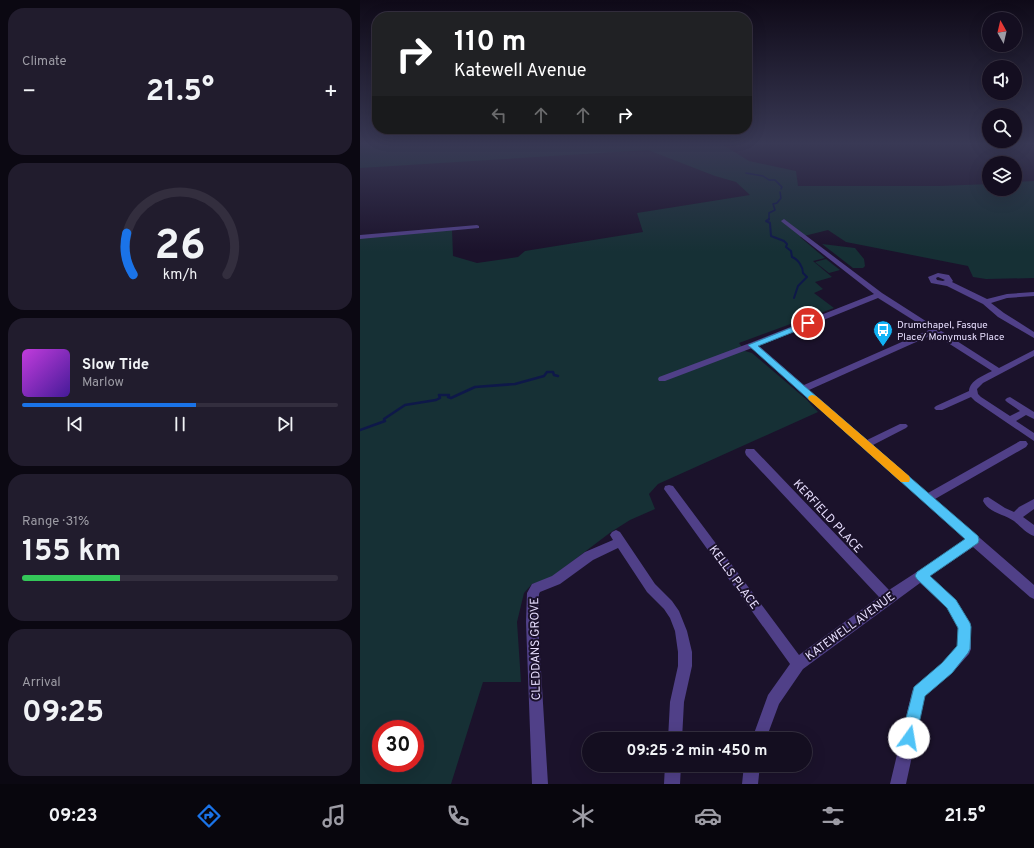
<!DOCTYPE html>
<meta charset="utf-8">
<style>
:root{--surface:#140e20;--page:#211c2d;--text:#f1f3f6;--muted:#9d9ca5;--line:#332e3e;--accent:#1a73e8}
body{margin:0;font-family:Overpass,sans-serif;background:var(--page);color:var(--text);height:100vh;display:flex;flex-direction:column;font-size:15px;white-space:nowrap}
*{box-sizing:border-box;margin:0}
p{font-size:13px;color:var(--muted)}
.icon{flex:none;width:22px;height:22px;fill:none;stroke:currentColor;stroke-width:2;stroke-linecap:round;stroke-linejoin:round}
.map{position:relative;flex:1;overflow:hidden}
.sheet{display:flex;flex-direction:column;gap:8px;padding:8px;background:#0b0812;width:360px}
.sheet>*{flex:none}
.top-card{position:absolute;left:12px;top:12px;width:380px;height:122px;border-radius:16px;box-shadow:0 4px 16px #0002,0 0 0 1px var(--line);background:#202124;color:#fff;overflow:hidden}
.needle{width:26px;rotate:352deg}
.tools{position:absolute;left:622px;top:12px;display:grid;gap:8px}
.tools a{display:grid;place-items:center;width:40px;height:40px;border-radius:50%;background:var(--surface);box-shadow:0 4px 16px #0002,0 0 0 1px var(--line);font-size:20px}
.speed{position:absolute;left:12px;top:720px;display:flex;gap:8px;font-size:20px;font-weight:700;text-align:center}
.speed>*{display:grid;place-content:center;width:52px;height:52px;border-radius:50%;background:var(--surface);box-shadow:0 4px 16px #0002,0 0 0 1px var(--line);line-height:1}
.speed .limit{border:6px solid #d22;background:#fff;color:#111}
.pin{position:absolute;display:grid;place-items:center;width:34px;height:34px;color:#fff;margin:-17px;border:2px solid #fff;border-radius:50%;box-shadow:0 1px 4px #0007}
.me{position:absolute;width:44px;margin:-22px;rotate:13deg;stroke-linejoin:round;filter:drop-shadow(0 0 3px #0008)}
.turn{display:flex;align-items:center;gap:14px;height:84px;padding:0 16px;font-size:18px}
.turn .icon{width:52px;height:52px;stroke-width:2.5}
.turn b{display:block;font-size:28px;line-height:34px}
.lanes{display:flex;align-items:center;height:38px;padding:0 16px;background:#0003;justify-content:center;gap:20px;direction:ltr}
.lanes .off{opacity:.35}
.big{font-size:30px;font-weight:700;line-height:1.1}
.sheet .card{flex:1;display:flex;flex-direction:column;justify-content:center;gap:6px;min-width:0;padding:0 14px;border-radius:16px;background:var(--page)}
.sheet .dial{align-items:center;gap:0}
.dial svg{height:104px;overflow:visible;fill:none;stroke:var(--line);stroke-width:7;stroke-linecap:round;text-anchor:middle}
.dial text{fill:var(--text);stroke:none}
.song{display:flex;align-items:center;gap:12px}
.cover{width:48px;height:48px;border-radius:6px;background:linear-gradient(135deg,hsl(290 70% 55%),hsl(260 70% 35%))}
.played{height:4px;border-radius:2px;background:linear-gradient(90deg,var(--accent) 55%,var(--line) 55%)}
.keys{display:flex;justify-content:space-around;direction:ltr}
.heat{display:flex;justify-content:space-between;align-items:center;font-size:22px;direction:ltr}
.charge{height:6px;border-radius:3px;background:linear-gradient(90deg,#34c759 31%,var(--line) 0)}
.trip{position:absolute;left:222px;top:732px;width:230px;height:40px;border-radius:20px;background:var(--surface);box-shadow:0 4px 16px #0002,0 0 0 1px var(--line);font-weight:700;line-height:40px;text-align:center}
.tabs{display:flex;height:64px;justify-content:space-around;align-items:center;background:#08060d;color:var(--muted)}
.tabs .icon{width:28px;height:28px}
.tabs .active{color:var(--accent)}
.tabs b{font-size:18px;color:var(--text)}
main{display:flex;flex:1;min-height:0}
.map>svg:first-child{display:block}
.green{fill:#163035;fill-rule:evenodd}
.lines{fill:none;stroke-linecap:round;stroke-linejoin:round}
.stream-far2{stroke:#0e1849;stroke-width:1.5}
.stream-far1{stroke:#0e1849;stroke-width:2}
.stream{stroke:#0e1849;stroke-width:2.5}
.street{fill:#504088;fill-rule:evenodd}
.route{fill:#4fc3f7;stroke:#337fa1}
.slow{fill:#f59e0b}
.labels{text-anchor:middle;stroke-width:4;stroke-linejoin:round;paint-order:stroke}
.poi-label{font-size:10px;fill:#e7defe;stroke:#1b122b;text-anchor:start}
.near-street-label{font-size:12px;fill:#e7defe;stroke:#1b122b}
</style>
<main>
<section class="sheet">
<div class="card"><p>Climate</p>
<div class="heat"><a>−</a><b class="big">21.5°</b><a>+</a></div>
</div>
<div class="card dial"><svg viewBox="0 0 100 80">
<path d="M14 69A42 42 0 1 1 86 69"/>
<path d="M14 69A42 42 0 0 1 9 37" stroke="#1a73e8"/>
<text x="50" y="56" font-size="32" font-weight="700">26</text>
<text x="50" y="72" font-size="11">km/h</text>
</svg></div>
<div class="card">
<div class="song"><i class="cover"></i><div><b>Slow Tide</b><p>Marlow</p></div></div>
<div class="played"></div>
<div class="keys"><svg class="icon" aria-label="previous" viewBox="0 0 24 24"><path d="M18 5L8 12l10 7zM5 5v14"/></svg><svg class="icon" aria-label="pause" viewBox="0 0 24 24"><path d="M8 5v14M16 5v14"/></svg><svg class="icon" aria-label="next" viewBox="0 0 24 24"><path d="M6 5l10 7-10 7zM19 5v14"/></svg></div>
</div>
<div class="card"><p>Range · 31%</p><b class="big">155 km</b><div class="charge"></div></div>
<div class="card"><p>Arrival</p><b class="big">09:25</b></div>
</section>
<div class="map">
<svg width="674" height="784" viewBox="0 0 674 784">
<rect width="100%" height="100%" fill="#1b122b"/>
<path class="green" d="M0 143H360L389 161 436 171 438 186H579L629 184V189H655V182L674 181V278L626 279 613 277 608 266 486 242 468 230 440 237 465 258 453 261 472 277 455 282 463 289 454 293 474 308 379 343 385 351 392 353 447 400 458 412 298 484 289 494 295 509 270 520 251 532 189 579 172 584 164 593 157 622 161 682H123L91 784H0V237L92 229 93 256 117 263 158 257 165 251 283 232 277 213 390 195 376 182 355 176 288 150 0 168ZM21 729H55V763H21Z
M462 244 495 248 504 259 505 266 503 268H493Z
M466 259 480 270 469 273 455 262Z"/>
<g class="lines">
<path class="stream-far2" d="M386 173 403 176 409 180H415L422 187 421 189
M409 220V213L415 210 413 204 417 203 421 198 420 192"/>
<path class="stream-far1" d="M409 219 406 221 410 223 411 236 424 241 427 244 426 247 431 251 432 257C438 259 443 267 443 273L447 277 438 286 434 298"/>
<path class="stream" d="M0 430 25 421 24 419 45 405 76 400 80 398 79 395H89L88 397 91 398 115 387 155 384 184 376 187 372H193L194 375 198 376"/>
<path class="street" d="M424 219 522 293 639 368 674 350V356L623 383 617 389 618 394 621 397 650 416 660 411 647 402 645 400 647 398 650 397 674 412V419L666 415 656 421 674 433V441L615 401 611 397 582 410H576L574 408 576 406 609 391C610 380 623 376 632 371L574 334 449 390 507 440 540 424H546L548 426 546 428 513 445 568 493 660 441H666L668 444 666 447 575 499 674 585V599L670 597 613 547 570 576 596 600 610 623 611 627V649L609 654 592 673 565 696 546 784H530L552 692 554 687 582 663 598 646 599 628 588 608 560 583 443 669 419 704 406 739H392L408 695 430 664 304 489 305 486 309 485 313 486 439 655 519 597 386 455 385 452 386 449H394L529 590 606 540 392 348 305 381H299L298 379 299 377 390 343 514 294 422 222 421 221ZM518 298 569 330 444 385 399 346Z
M117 225 119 226V228L0 239V235Z
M578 273 589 275 593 281 592 282 627 299 647 294 674 292V296L647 298 631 303 644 313 674 332V338L638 317 623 304 587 286 571 283 568 277ZM578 277 585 280 583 281 577 280 576 278Z
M628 497 645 508 654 512 659 507 674 499V509L663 517 674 525V536C666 533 660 526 654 521 644 514 629 513 623 501L624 498Z
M256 530 260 532 295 584 312 601 319 611 327 631 332 652V666L324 702 322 739H308L310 702 318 666V652L315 631 310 618 304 609 287 592 258 548 233 560 200 584 180 592 179 594 178 622 188 784H172L166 622 167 593 172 584 192 576 225 552 253 540 250 535 252 532Z
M305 765H321L320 784H304Z
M384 765H400L398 784H382Z"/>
</g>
<linearGradient id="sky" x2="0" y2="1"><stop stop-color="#0f0a18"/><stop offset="0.57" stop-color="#393955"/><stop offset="1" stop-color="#393955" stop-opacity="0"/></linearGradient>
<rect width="674" height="252" fill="url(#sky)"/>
<path class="route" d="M448 321 452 323 451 325 398 346 618 536 619 540 618 543 570 576 596 600 610 623 611 627 610 649 608 653 592 673 565 696 556 738 554 743 549 746 543 743 541 738 554 687 582 663 597 646 598 628 587 608 557 579 555 576 557 572 605 539 388 345Z"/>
<path class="slow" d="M452 395 456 396 549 476 550 479 549 482H541L449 400 448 398 449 396Z"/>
<defs>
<g id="bus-pin" transform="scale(1)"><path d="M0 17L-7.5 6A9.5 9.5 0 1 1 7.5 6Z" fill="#12b3f5" stroke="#1b122b"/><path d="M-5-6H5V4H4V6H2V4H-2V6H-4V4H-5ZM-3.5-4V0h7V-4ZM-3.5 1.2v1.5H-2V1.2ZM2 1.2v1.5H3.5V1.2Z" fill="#fff"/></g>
</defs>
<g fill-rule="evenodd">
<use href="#bus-pin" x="523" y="330"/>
</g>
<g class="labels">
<g class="poi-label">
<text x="537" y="328">Drumchapel, Fasque<tspan x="537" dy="12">Place/ Monymusk Place</tspan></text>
</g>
<g class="near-street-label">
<text transform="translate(468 516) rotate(47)" y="4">KERFIELD PLACE</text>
<text transform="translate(374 577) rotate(54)" y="4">KELLS PLACE</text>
<text transform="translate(490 626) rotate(-36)" y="4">KATEWELL AVENUE</text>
<text transform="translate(175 649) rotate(-91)" y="4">CLEDDANS GROVE</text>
</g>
</g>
</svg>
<div class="tools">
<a><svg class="needle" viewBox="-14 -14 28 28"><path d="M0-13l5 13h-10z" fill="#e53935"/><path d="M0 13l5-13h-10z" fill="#9d9ca5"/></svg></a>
<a><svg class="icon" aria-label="sound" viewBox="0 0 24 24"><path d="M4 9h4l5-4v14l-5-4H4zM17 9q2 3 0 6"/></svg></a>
<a><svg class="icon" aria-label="search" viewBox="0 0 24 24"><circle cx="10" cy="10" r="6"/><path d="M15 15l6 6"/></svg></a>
<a><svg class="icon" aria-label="layers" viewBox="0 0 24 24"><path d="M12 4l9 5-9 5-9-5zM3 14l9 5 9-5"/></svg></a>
</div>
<div class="speed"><div class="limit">30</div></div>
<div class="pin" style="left:448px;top:323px;background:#d93025"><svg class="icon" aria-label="arrive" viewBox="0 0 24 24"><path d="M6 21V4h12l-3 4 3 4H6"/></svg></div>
<svg class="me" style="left:549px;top:738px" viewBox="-20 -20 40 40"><circle r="19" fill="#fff"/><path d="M0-13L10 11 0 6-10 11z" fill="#4fc3f7"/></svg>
<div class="trip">09:25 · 2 min · 450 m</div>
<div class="top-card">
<div class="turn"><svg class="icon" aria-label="right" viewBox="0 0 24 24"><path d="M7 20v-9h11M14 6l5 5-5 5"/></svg><div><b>110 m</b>Katewell Avenue</div></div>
<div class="lanes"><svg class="icon off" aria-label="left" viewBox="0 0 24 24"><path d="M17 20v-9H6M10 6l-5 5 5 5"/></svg><svg class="icon off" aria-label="ahead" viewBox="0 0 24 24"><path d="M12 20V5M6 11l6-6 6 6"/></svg><svg class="icon off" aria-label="ahead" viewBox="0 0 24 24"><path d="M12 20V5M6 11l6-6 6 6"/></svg><svg class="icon" aria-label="right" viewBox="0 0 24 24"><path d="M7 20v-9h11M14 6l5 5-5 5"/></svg></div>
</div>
</div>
</main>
<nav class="tabs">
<b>09:23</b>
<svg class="icon active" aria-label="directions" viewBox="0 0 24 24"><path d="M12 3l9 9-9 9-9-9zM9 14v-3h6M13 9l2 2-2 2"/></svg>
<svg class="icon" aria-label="music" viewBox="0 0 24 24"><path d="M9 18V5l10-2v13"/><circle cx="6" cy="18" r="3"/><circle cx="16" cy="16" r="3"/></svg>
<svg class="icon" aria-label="phone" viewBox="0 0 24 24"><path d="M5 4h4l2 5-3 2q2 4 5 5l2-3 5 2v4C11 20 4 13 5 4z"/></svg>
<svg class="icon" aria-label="climate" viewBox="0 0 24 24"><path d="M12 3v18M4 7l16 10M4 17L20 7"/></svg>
<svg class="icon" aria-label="car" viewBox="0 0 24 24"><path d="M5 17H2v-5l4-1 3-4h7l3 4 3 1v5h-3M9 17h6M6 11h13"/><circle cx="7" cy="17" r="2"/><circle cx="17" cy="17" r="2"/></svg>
<svg class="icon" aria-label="filters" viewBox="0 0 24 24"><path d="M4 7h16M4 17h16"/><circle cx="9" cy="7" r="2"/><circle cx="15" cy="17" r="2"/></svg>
<b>21.5°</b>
</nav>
